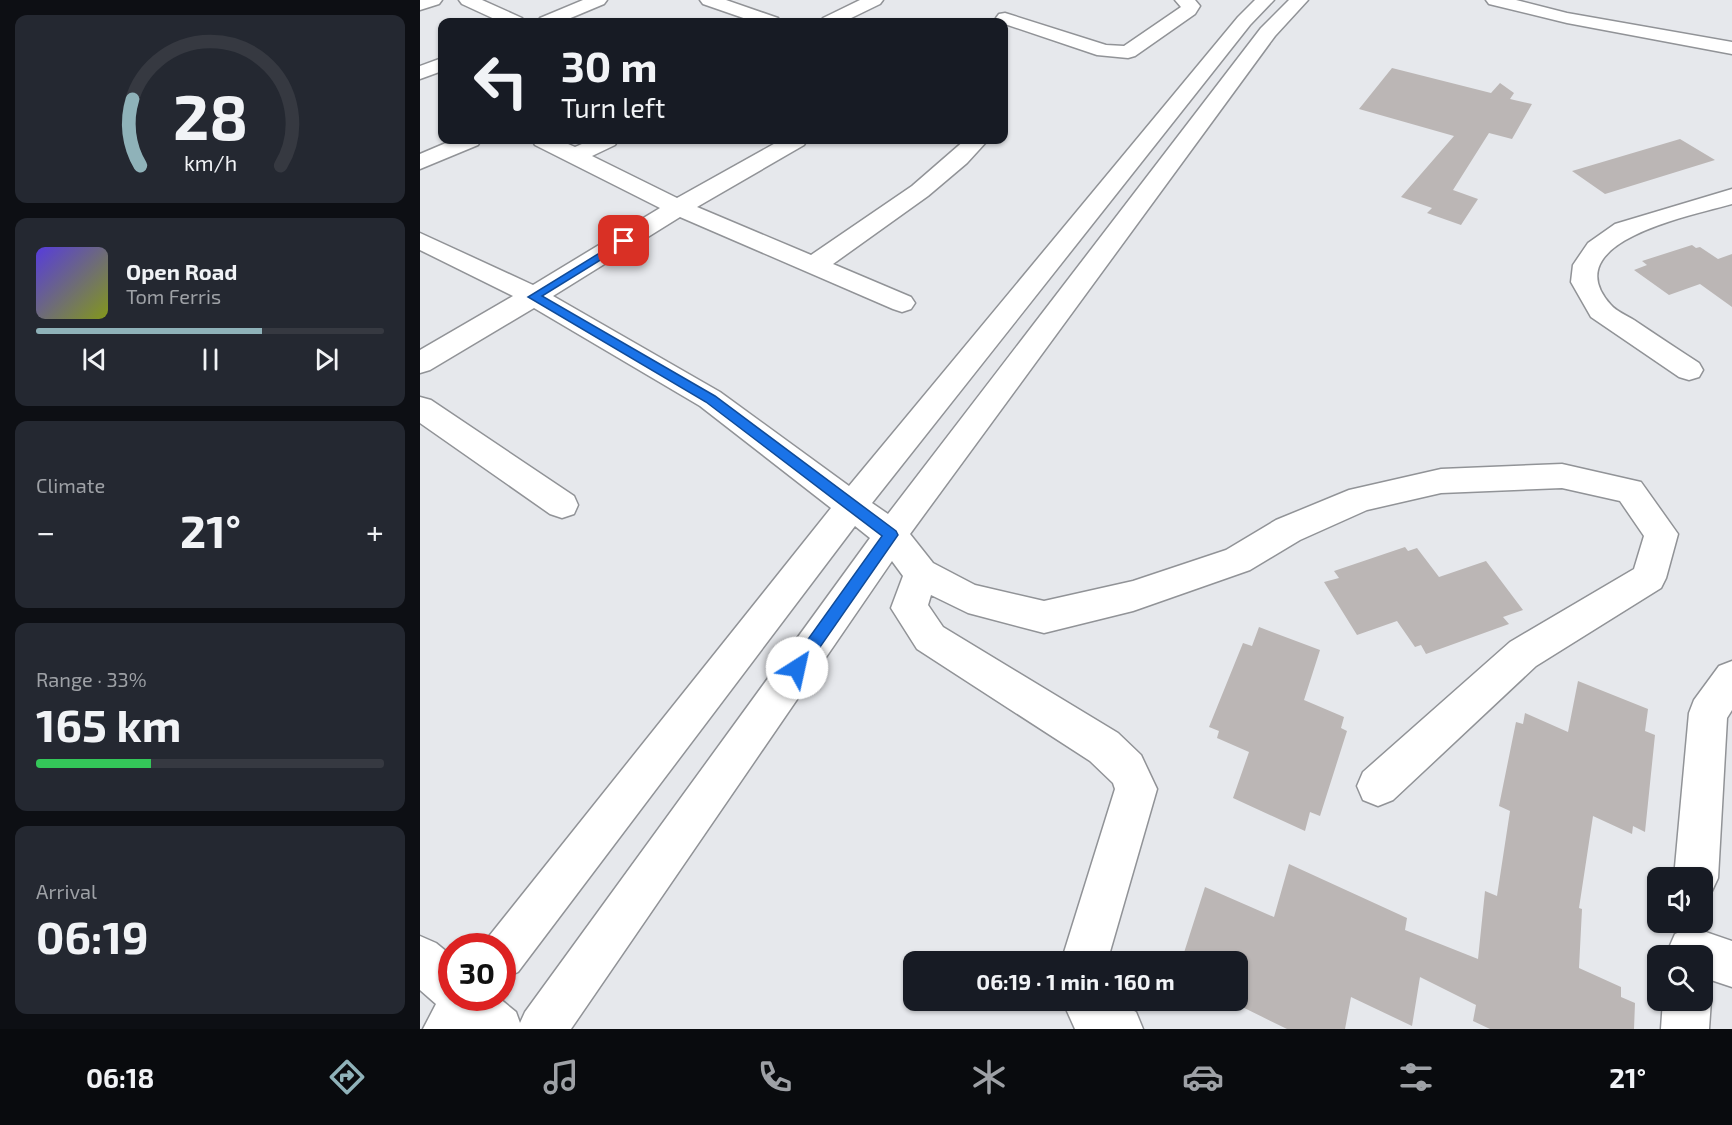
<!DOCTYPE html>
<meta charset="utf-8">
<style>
:root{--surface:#171b24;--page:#242831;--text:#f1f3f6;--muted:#9ea1a6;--line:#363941;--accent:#8fb2b9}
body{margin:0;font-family:"Exo 2",sans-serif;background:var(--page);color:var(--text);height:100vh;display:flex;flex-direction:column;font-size:22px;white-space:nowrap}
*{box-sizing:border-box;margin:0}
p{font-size:20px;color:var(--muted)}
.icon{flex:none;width:33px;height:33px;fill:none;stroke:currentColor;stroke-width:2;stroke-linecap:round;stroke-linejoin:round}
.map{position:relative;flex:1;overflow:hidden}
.sheet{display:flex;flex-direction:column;gap:15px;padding:15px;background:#0d0f14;width:420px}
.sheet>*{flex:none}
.hud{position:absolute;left:18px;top:18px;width:570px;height:126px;border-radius:12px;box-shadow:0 2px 4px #0004;background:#171b24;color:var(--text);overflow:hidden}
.buttons{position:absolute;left:1227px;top:867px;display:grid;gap:12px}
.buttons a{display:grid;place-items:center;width:66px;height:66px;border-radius:12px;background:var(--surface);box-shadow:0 2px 4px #0004;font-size:30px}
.speed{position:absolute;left:18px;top:933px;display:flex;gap:12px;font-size:30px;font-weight:700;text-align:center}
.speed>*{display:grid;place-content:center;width:78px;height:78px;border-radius:50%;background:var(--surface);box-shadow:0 2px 4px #0004;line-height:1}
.speed .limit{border:9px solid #d22;background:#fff;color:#111}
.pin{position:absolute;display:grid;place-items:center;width:51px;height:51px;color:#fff;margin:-26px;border-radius:12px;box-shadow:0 3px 9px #0006}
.me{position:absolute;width:66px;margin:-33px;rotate:35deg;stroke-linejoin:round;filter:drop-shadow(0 0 4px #0008)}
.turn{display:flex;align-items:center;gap:21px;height:126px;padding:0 24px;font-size:27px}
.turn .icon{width:78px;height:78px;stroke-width:2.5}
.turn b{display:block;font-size:42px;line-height:51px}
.big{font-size:45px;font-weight:700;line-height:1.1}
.sheet .tile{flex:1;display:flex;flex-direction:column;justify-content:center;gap:9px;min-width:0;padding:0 21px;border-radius:12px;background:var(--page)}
.sheet .dial{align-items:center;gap:0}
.dial svg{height:156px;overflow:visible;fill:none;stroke:var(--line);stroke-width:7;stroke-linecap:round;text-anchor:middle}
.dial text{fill:var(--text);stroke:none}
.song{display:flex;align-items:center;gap:18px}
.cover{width:72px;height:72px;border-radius:9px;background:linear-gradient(135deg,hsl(250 70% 55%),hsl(70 70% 35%))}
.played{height:6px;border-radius:3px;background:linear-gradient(90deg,var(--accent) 65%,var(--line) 65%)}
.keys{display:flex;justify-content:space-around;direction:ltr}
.heat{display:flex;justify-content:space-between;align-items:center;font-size:33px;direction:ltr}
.charge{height:9px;border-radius:4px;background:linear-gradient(90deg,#34c759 33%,var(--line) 0)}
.trip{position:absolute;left:483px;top:951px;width:345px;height:60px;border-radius:12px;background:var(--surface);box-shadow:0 2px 4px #0004;font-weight:700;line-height:60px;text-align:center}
.menu{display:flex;height:96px;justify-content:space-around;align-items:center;background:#090b0e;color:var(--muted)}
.menu .icon{width:42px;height:42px}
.menu .active{color:var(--accent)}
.menu b{font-size:27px;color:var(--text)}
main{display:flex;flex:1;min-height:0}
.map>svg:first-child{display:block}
.building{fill:#bbb6b5}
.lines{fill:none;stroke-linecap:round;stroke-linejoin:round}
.minor-casing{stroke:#919397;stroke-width:3}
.minor{fill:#fff;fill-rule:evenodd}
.route{fill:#1a73e8;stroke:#114b97;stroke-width:1.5}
</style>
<main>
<section class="sheet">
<div class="tile dial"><svg viewBox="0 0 100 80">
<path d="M14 69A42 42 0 1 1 86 69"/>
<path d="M14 69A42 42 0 0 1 10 35" stroke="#8fb2b9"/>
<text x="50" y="56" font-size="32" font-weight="700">28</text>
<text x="50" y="72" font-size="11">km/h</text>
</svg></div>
<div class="tile">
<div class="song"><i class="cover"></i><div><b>Open Road</b><p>Tom Ferris</p></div></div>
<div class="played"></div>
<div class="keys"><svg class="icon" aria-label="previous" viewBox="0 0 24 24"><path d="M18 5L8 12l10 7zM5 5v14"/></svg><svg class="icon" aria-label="pause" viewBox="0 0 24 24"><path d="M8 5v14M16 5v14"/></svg><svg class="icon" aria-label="next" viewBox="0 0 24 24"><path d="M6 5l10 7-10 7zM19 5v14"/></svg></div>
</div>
<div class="tile"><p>Climate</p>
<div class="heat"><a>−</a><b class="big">21°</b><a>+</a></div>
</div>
<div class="tile"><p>Range · 33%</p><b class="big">165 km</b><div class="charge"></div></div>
<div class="tile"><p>Arrival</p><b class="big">06:19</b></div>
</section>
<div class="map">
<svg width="1312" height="1029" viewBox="0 0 1312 1029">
<rect width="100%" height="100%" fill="#e6e8ec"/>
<path class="building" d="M972 68 1071 93 1080 83 1094 93 1090 99 1112 104 1092 139 1069 133 1033 190 1058 199 1041 225 1007 213 1012 208 981 197 1034 136 939 109Z
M1260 139 1295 160 1185 194 1152 171Z
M1272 245 1276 248 1280 247 1298 259 1312 254V307L1280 284 1249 295 1214 270 1227 265 1222 261Z
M985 547 988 551 997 548 1019 577 1066 561 1103 610 1083 617 1089 624 1006 654 1001 645 995 647 977 621 937 635 904 582 919 578 914 571Z
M839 627 900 650 884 700 924 717 921 728 927 731 900 816 890 812 885 831 813 798 829 752 797 738 799 731 789 727 823 643 832 646Z
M1158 681 1228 709 1225 731 1235 735 1225 832 1213 826 1212 834 1173 816 1159 908 1162 909 1159 968 1201 987V997L1215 1003 1214 1029H1070L1053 1021 1056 1005 1000 977 992 1026 931 997 925 1029H867L808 1000H818V962H761L785 887 854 917 869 864 987 918 985 930 1058 959 1065 891 1077 896 1090 811 1079 806 1096 722 1103 724 1105 713 1148 732Z"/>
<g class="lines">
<g class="minor-casing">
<path id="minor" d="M0 0H22L19 4 0 10Z
M39 0H62L102 18 104 22H81L42 4Z
M163 0H187L184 4 141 22H118L120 18Z
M280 0H306L358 18 360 22H335L283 4Z
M440 0H463L460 4 423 22H401L403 18Z
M755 0H775L780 6 775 14 715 56 708 58 677 55 579 22 576 18 579 14 585 13 686 45 704 46 761 7Z
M835 0H854L830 25 452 503 468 514 841 28 869 0H888L855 36 490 534 513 563 555 585 624 601 713 581 806 550 856 520 929 490 1021 469 1142 464 1221 482 1258 534 1246 578 1241 588 1116 666 973 800 958 806 943 800 937 786 943 772 1090 642 1214 569 1224 536 1200 501 1142 488 1021 493 947 510 880 540 830 570 713 611 624 633 548 613 511 595 508 605 523 627 698 733 721 755 737 789 687 962H641L695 789 693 783 670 761 497 649 471 608 483 576 472 561 151 1029H3L16 1004 0 990V936L16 943 32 956V998H79L96 1012 100 1023 105 1012 450 538 435 526 98 972 82 979V946H63L66 940 411 508 280 406 114 308 10 370 0 373V350L93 296 0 250V233L113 285 240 208 115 145 112 140H139L155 147 171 140H198L195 145 172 156 257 198 361 140H387L384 145 277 207 391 255 492 186 545 140H568L547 163 508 196 413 264 491 297 495 303 491 309 482 312 473 309 260 217 133 296 300 392 429 486 818 17Z
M1066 0H1096L1147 13 1312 42V54L1147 23 1069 4Z
M22 58V71L0 79V66Z
M33 140H61L58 145 0 169V154Z
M1312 189V204C1275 215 1133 241 1191 305 1196 311 1206 315 1214 320 1235 334 1257 349 1279 363L1283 370 1279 377 1269 380 1259 377 1171 317 1151 282 1153 265 1168 243 1195 224Z
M0 397 11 400 154 496 158 505 154 514 142 518 130 514 0 423Z
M1312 661V710L1307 718 1298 878 1291 893 1282 897V878H1254L1269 713 1274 700 1299 666Z
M1271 927 1312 941V987L1282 977V956H1250L1248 950 1255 934Z
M1282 983 1291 1000 1289 1029H1241L1243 1000H1282Z
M642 1000H693L716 1012 723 1029H655Z"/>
</g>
<use href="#minor" class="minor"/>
</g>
<path class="route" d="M204 238 209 241 208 243 122 296 295 396 476 531 478 535 382 673 377 675 371 673 369 668 371 663 462 536 286 402 108 297Z"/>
</svg>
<div class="buttons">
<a><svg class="icon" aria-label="sound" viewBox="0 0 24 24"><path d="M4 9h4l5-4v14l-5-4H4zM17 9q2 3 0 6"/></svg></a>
<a><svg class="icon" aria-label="search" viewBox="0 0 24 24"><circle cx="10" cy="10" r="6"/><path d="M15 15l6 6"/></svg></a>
</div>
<div class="speed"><div class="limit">30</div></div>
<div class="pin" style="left:204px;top:241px;background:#d93025"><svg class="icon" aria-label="arrive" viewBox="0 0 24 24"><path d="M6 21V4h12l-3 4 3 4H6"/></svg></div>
<svg class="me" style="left:377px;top:668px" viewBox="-20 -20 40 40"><circle r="19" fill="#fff"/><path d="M0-13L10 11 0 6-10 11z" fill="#1a73e8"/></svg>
<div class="trip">06:19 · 1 min · 160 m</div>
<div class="hud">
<div class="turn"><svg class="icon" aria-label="left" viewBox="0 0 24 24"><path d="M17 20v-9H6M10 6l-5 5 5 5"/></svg><div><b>30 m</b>Turn left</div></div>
</div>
</div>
</main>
<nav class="menu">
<b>06:18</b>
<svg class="icon active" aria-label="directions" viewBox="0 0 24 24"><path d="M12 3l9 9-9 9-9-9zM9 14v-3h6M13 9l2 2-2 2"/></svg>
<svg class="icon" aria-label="music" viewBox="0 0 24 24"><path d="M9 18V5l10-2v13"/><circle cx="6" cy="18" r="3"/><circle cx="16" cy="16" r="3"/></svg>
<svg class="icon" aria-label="phone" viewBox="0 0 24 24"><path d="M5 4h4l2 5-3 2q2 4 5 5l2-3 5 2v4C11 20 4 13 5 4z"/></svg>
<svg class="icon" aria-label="climate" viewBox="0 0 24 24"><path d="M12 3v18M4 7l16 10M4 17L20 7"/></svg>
<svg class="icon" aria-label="car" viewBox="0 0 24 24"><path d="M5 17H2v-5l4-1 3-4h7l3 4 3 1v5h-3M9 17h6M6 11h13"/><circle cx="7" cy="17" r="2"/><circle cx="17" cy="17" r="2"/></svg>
<svg class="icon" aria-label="filters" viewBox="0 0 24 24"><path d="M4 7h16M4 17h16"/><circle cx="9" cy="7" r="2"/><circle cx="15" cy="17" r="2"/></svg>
<b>21°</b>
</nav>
